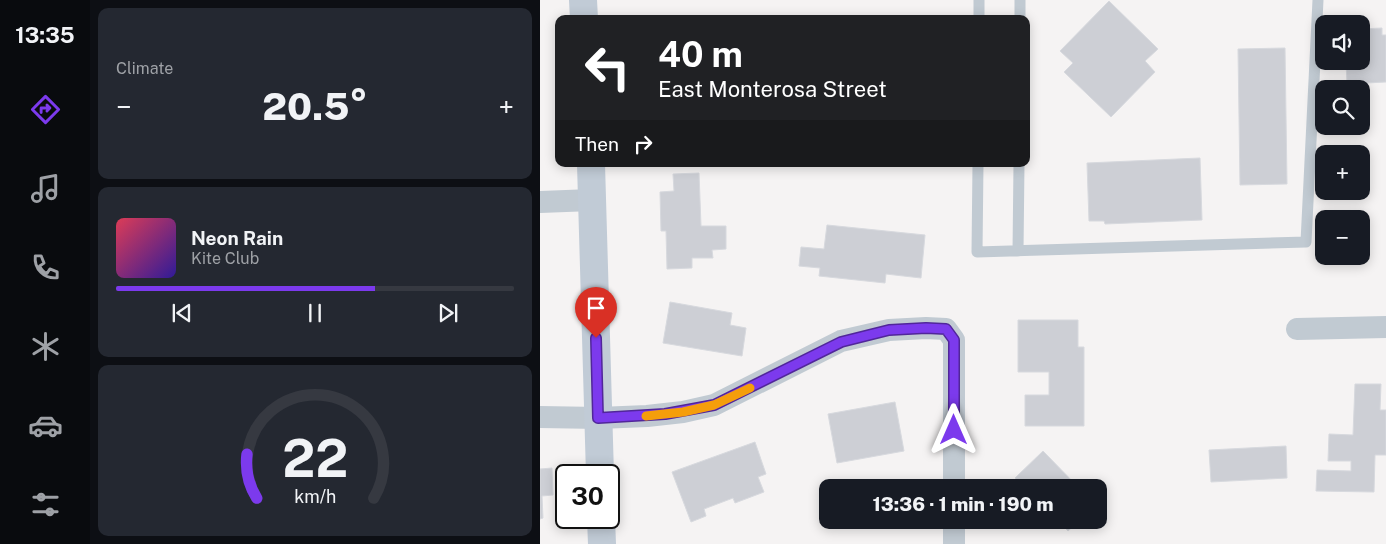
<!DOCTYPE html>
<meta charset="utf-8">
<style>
:root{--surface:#171b24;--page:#242831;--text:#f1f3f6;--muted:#9ea1a6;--line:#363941;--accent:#7c3aed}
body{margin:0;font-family:"Public Sans",sans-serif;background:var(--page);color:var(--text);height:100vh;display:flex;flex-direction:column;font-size:19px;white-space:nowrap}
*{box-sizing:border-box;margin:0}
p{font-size:16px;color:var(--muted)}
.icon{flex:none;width:28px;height:28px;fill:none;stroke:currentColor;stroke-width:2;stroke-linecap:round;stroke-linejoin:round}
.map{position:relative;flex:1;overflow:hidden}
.sheet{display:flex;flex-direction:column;gap:8px;padding:8px;background:#0d0f14;width:450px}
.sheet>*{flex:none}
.banner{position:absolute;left:15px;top:15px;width:475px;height:152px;border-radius:10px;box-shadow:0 2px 12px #0003;background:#202124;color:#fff;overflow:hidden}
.controls{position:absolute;left:775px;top:15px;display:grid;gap:10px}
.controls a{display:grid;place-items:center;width:55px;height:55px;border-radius:10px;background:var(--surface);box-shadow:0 2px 12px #0003;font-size:25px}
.speed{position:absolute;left:15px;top:464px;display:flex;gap:10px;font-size:25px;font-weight:700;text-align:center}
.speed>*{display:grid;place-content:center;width:65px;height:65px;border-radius:50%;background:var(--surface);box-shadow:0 2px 12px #0003;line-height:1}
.speed .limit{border:2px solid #111;border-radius:8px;background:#fff;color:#111}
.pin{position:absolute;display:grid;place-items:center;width:42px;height:42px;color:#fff;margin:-51px -21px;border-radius:50% 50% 50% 0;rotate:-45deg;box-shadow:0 0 5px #0007}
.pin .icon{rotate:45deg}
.me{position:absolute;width:55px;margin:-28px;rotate:0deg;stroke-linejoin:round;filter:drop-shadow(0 0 4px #0008)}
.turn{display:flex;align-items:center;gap:18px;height:105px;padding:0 20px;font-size:22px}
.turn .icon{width:65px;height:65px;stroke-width:2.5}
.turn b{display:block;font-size:35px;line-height:42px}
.then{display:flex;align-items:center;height:48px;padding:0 20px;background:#0003;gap:10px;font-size:19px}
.big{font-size:38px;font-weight:800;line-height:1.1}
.sheet .widget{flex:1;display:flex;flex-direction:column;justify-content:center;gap:8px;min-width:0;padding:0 18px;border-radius:10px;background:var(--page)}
.sheet .dial{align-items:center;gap:0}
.dial svg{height:130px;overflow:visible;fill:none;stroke:var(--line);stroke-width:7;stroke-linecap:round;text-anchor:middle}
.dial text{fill:var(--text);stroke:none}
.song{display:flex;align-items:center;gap:15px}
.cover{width:60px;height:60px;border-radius:8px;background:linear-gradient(135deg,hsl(350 70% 55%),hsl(250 70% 35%))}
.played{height:5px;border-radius:2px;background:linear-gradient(90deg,var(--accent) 65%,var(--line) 65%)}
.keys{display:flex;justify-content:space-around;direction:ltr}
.heat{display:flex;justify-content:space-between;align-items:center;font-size:28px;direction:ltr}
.trip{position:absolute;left:279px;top:479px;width:288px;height:50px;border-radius:10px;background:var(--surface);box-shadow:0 2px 12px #0003;font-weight:800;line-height:50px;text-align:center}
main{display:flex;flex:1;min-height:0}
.tabs{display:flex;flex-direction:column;width:90px;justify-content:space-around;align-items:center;background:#090b0e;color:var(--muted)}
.tabs .icon{width:35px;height:35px}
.tabs .on{color:var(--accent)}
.tabs b{font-size:22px;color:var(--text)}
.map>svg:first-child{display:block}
.building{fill:#cdcfd5;stroke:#d7d9de}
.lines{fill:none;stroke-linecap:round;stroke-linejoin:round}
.service{stroke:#c1cad2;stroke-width:11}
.minor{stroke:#c1cad2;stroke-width:22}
.secondary{stroke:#c1cbd6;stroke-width:28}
.route-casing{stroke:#51269a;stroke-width:12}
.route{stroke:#7c3aed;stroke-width:9}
.slow{stroke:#f59e0b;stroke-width:9}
</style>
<main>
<nav class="tabs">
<b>13:35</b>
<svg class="icon on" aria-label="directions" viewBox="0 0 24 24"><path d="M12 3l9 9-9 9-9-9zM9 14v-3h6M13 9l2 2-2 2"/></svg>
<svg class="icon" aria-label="music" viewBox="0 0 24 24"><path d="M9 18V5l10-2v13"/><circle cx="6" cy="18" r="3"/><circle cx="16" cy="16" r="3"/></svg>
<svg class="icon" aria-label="phone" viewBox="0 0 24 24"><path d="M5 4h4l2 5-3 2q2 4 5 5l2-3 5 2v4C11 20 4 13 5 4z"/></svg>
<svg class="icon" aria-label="climate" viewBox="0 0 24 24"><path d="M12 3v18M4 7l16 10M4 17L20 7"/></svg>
<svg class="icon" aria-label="car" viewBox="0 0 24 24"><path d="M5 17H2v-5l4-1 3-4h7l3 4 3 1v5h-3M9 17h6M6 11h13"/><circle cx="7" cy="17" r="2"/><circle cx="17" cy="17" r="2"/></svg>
<svg class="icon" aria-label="filters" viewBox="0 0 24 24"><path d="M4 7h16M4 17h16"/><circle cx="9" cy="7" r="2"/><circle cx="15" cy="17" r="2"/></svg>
</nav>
<section class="sheet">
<div class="widget"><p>Climate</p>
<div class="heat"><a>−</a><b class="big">20.5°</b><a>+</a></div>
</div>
<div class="widget">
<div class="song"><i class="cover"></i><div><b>Neon Rain</b><p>Kite Club</p></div></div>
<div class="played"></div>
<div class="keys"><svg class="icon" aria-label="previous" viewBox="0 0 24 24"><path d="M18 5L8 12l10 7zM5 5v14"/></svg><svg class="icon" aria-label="pause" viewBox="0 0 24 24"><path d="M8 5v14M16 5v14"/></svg><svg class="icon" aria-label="next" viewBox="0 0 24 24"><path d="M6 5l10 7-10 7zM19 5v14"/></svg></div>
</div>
<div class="widget dial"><svg viewBox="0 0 100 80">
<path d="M14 69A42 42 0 1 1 86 69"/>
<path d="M14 69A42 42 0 0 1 8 42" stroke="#7c3aed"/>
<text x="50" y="56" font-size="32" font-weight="700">22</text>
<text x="50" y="72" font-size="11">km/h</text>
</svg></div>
</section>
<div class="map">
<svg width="846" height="544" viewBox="0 0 846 544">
<rect width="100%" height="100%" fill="#f5f3f3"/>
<path class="building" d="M569 1 618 49 605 61 615 72 571 117 524 72 533 63 520 51Z
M842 28V35H846V82L807 84 806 61H821V29Z
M745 48 747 184 700 185 698 49Z
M660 158 662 220 565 224 564 221H549L547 163Z
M159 173 161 226H186V249L172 250 173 258H152V268L127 269 126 231H121L120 192 134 191 133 174Z
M287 225 385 235 381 278 346 274 345 283 279 276 280 268 259 266 261 247 284 249Z
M130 302 192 313 190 325 206 328 202 356 123 343Z
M478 320H538V347H544V426H485V395H509V372H478Z
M815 384H841L840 410H846V455H835L834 492 776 491 777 470 811 471V461H788L789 434 813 435Z
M355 402 364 451 297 463 288 414Z
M215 442 226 474 218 477 224 492 195 503 193 498 164 509 166 516 151 522 132 472Z
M746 446 747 478 671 482 669 450Z
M503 451 539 488H485L475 478Z
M12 468 13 495 2 496 3 518 0 519V469Z
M517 520H540L528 531Z"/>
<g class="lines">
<path class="service" d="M439 19V0
M480 19V0
M438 164 437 252 766 242 778 0
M478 251 479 164"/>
<path class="minor" d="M0 202 52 200
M757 329 846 327
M0 417 59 418 107 416 143 412 174 405 301 341 349 330 386 328 406 329 414 340V488
M414 544V520"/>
<path class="secondary" d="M43 0 44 19
M51 164 60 475
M61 518 62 544"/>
</g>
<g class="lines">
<g class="route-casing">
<path id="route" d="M56 338 58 418 125 414 174 405 301 342 349 330 386 328 406 329 414 340V430"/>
</g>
<use href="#route" class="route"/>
<path class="slow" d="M106 416 143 412 174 405 210 388"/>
</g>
</svg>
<div class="controls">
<a><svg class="icon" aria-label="sound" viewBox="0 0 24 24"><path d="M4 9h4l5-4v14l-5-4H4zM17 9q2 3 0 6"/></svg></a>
<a><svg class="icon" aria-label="search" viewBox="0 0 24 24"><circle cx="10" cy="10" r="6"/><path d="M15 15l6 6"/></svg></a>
<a>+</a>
<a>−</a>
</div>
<div class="speed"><div class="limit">30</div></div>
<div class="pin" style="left:56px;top:338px;background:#d93025"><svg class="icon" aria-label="arrive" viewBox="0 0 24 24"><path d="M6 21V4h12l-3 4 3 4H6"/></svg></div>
<svg class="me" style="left:414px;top:430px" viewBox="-20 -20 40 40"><path d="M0-17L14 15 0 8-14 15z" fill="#7c3aed" stroke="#fff" stroke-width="4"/></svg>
<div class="trip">13:36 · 1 min · 190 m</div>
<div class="banner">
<div class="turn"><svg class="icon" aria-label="left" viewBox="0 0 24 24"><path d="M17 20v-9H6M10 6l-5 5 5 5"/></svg><div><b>40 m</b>East Monterosa Street</div></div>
<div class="then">Then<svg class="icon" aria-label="right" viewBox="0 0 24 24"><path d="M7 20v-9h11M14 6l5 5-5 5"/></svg></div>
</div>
</div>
</main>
